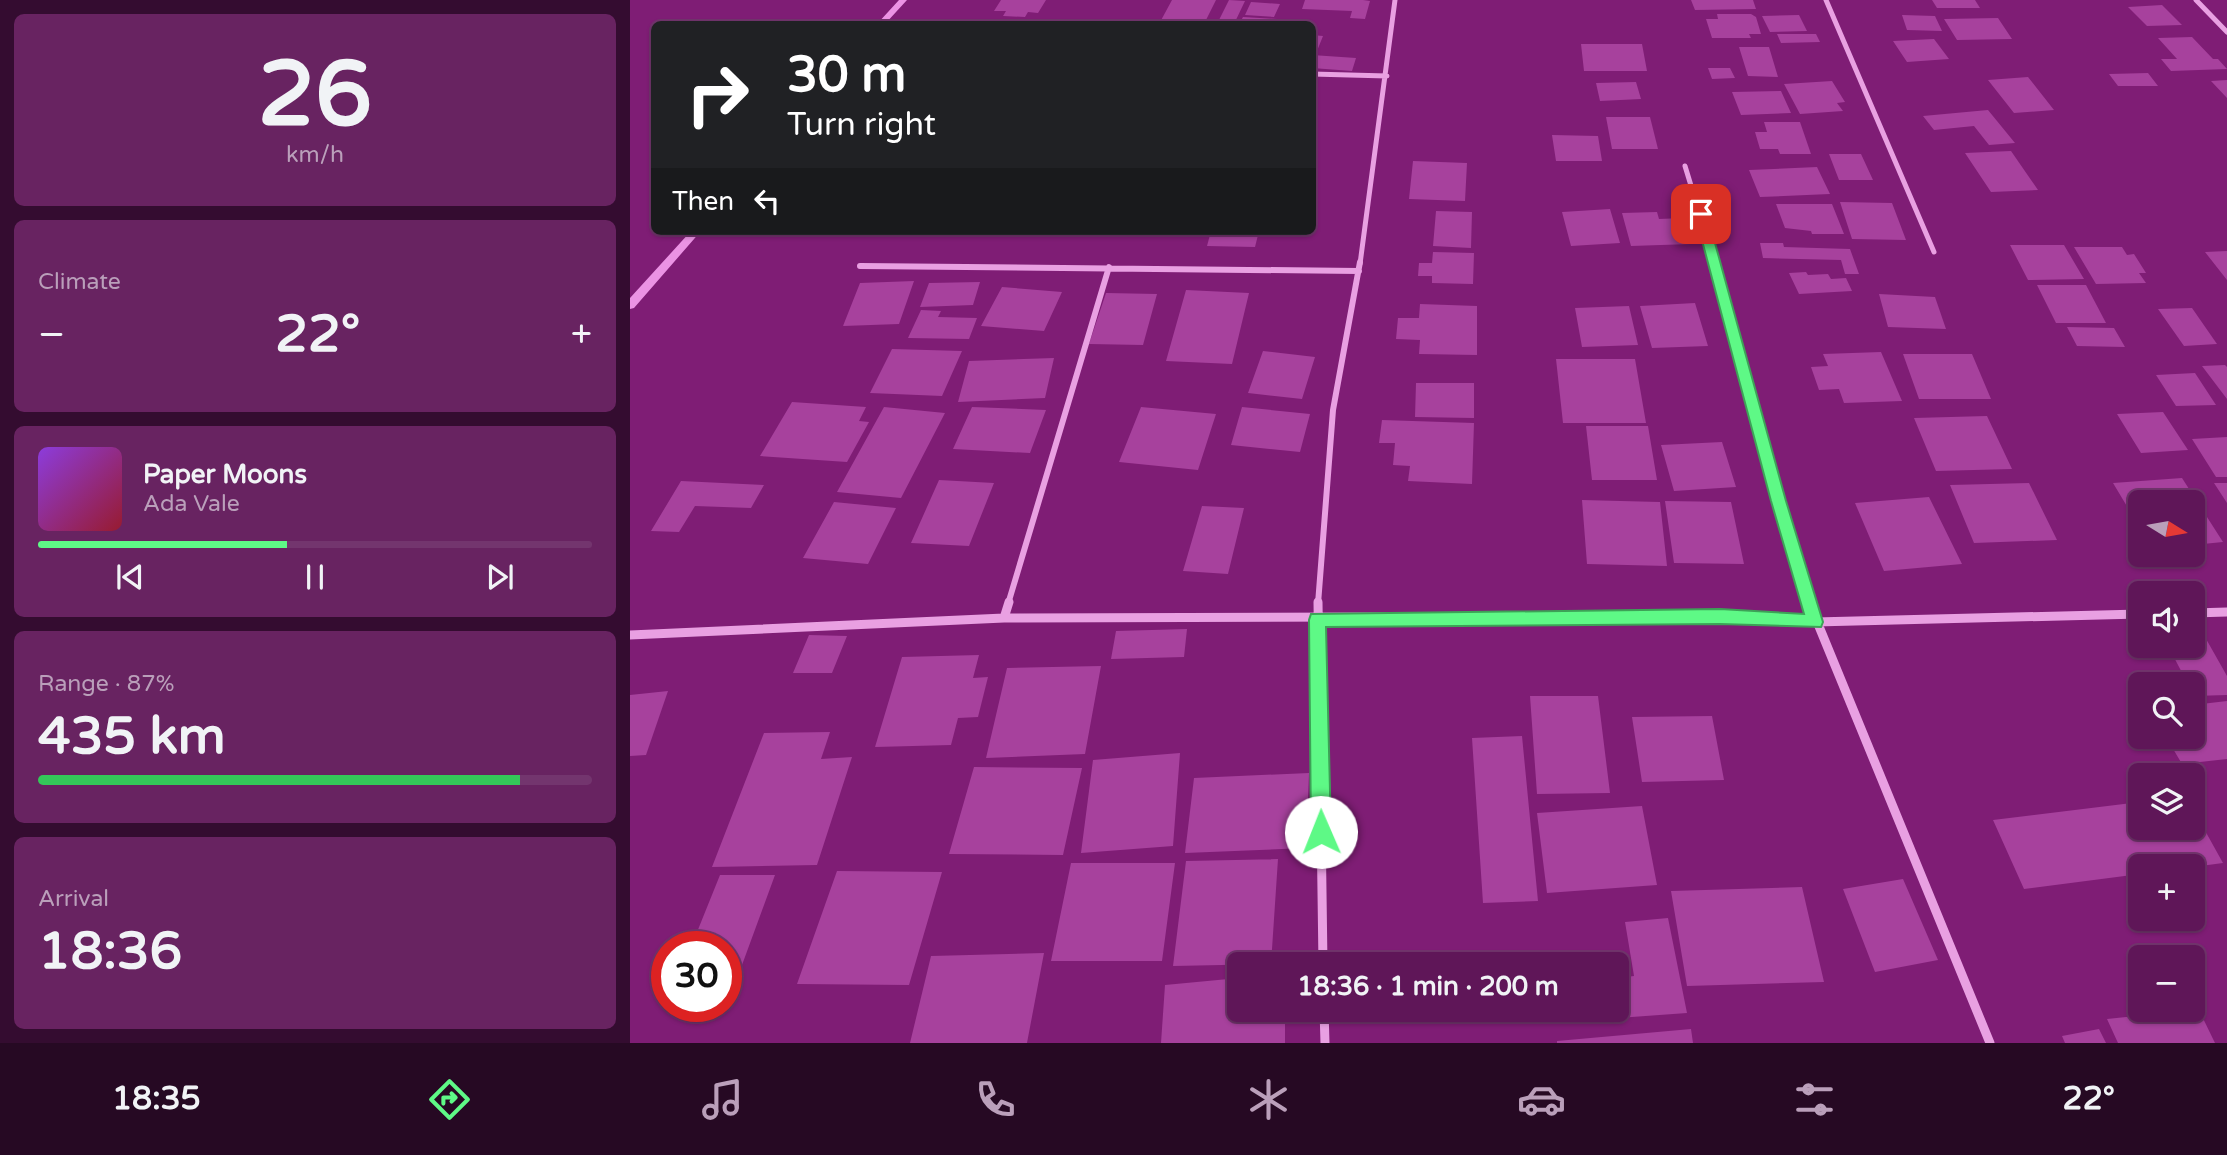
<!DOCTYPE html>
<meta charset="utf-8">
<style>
:root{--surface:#5f1658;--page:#682361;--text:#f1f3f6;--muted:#ba9fba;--line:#73356e;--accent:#5ef986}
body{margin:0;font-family:"Varela Round",sans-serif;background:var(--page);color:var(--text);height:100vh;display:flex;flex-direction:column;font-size:26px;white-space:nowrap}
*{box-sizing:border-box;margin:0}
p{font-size:23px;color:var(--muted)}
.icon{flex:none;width:38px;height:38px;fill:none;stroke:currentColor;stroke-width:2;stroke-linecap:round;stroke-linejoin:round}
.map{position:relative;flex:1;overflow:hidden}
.sheet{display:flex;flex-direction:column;gap:14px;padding:14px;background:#340c30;width:630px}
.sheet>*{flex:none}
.banner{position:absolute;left:21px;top:21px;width:665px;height:214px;border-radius:10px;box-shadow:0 2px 5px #0004,0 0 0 2px var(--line);background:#202124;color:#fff;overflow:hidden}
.needle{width:46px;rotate:101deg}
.controls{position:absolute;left:1498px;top:490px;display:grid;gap:14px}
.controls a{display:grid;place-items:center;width:77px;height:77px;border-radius:10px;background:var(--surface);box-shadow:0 2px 5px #0004,0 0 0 2px var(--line);font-size:35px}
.speed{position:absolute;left:21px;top:931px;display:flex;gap:14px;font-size:35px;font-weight:700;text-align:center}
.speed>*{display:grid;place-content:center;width:91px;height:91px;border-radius:50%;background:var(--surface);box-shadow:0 2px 5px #0004,0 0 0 2px var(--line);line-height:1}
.speed .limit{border:10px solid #d22;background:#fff;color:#111}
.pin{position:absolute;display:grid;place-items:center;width:60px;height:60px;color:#fff;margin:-30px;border-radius:14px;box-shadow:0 4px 10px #0006}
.me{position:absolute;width:77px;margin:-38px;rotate:359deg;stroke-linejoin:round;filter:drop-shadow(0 0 5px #0008)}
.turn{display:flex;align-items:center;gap:24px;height:147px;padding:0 21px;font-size:32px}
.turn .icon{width:91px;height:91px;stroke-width:2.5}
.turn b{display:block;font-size:49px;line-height:60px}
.then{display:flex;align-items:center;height:66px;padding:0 21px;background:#0003;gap:14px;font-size:26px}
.big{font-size:52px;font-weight:700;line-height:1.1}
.sheet .card{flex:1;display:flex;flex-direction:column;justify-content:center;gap:10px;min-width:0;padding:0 24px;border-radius:10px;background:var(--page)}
.sheet .dial{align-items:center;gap:0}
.dial b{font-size:91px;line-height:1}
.song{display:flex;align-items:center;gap:21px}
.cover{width:84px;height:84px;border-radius:10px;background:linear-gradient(135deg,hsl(270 70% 55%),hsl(350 70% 35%))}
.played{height:7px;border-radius:4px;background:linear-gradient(90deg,var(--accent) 45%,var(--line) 45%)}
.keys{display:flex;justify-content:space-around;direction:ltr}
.heat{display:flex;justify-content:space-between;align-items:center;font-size:38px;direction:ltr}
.charge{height:10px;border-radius:5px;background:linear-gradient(90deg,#34c759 87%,var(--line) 0)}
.trip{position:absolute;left:597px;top:952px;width:402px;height:70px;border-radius:10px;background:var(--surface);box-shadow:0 2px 5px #0004,0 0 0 2px var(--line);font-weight:700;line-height:70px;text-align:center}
.dock{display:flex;height:112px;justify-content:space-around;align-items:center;background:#260923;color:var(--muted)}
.dock .icon{width:49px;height:49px}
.dock .active{color:var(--accent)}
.dock b{font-size:32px;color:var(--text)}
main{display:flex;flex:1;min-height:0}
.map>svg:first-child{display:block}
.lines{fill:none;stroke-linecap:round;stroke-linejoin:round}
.stream{fill:#eb93e4;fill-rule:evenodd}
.building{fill:#a7419d}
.minor-far2{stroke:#e9a0e2;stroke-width:5}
.minor-far1{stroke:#e9a0e2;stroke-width:6}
.minor{stroke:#e9a0e2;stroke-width:9}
.route{fill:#5ef986;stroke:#3da257;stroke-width:2}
</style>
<main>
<section class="sheet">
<div class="card dial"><b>26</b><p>km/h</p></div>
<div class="card"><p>Climate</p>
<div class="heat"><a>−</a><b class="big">22°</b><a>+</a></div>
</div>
<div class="card">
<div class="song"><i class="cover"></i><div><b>Paper Moons</b><p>Ada Vale</p></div></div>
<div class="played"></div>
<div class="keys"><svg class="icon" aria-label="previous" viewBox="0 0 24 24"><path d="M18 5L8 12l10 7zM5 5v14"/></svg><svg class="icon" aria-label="pause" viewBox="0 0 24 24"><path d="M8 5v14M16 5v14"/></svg><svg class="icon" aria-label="next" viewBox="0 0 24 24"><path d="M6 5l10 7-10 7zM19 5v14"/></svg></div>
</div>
<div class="card"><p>Range · 87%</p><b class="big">435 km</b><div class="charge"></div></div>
<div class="card"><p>Arrival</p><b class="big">18:36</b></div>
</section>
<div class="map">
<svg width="1597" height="1043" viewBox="0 0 1597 1043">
<rect width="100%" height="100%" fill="#7f1d75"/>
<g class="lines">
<path class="stream" d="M269 0H277L255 24H247Z
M61 231H71L4 308 0 309V298Z"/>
</g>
<path class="building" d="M371 0H416L408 13 398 12 395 17 373 16 376 11H364Z
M542 0H586L574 24H529Z
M599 0 615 1 604 24H587Z
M675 0H733L740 1 735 19 720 18 722 11 672 9Z
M1061 0H1123L1126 9 1065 10Z
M1302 0H1345L1350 8H1307Z
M621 2 650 4 644 17 615 15Z
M1532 5 1552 25 1517 26 1498 7Z
M1087 14H1121L1126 17 1131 34H1119L1121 38H1082L1076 19H1088Z
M1169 15 1177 31 1140 32 1132 16Z
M1272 15 1305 16 1312 31 1277 30Z
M613 17 647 19 645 24H609Z
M1368 18 1382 39 1327 40 1314 19Z
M1147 34H1186L1190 42 1151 43Z
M682 35 693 36 687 51H682Z
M1562 37 1583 59H1588L1597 69 1541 71 1531 59H1547L1528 38Z
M1304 39 1319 59 1277 62 1263 41Z
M951 44H1012L1017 71H954Z
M1109 47H1139L1148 77 1118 76Z
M682 55 726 58 722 71 682 68Z
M1078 68H1100L1105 78 1082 79Z
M1518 73 1528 86H1488L1479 74Z
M1398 77 1424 110 1384 113 1358 80Z
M1597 80V98L1581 81Z
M1202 81 1215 102 1207 103 1213 111 1170 114 1154 84Z
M1006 82 1011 99 970 101 966 83Z
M1151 91 1161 113 1111 115 1102 92Z
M1358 110 1385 143 1359 145 1344 126 1304 130 1293 116Z
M976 117H1020L1028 149H982Z
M1134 122H1170L1181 154H1150L1148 149H1130L1125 132H1137Z
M922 135 968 136 972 161H926Z
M1381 151 1408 190 1361 192 1335 153Z
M1199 154H1231L1243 180H1209Z
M783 161 837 163 835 201 779 199Z
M1187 167 1200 194 1130 197 1119 170Z
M1210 202 1262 203 1276 240 1222 239Z
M1146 204H1202L1214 234H1182L1181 231 1155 228Z
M980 209 990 243 941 246 932 212Z
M806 211 842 212 841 248 803 246Z
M1027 212 1029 219 1053 218 1061 244 1001 246 992 213Z
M581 231H629L625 247 577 246Z
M1130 243H1153L1154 247 1220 249 1229 274H1215L1211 260 1133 258Z
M1380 245H1434L1454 279 1398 280Z
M1444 247H1492L1497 255 1504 254 1516 273H1509L1516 283 1466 284Z
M1597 251V280L1575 252Z
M803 252 844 253 843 284 802 283V276H788L789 263H802Z
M1176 272 1178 275 1198 274 1201 279 1216 278 1222 291 1169 294 1159 273Z
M284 281 269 324 213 326 230 283Z
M350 282 343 305 290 307 299 283Z
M1407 285H1456L1476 323H1426Z
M372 287 432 292 414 331 351 326Z
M556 290 619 293 602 364 536 361Z
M476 293 527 294 513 345 459 344Z
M1249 294 1305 297 1316 329 1258 327Z
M1065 303 1078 346 1022 348 1010 306Z
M790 304 847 306V355L789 354 790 340 766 339 768 318H789Z
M999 306 1008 345 952 347 945 308Z
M1562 308 1587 344 1554 346 1528 309Z
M291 310 311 311 308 317 347 318 339 339 278 338Z
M1437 327 1484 328 1495 347 1447 346Z
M262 349 332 351 312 396 240 393Z
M633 351 685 357 672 399 618 393Z
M1251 352 1272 401 1214 403 1209 389 1189 390 1181 367 1198 366 1193 354Z
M1273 354H1342L1361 399H1289Z
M424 358 415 398 328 402 339 361Z
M926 359H1005L1016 423H933Z
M1595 365 1597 367V399L1572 366Z
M1565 373 1586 405 1546 406 1526 375Z
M786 383H844V418L785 417Z
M162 402 236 407 229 421 239 422 217 462 130 456Z
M254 407 315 413 271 498 207 492Z
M342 407 416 410 400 453 323 449Z
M511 407 586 414 568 470 489 462Z
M612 407 680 414 670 452 601 445Z
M1533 412 1558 450 1511 453 1487 414Z
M1357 416 1382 469 1306 471 1284 418Z
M752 420 844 423 842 484 778 481 780 466 763 465 765 443H749Z
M956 426H1018L1027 480H962Z
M1597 437V477H1586L1562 439Z
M1092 442 1106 487 1044 491 1031 445Z
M1552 478 1593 542 1563 545V502H1510V528L1483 483Z
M309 480 364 483 339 546 281 543Z
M51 481 134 485 121 508 65 506 49 532 21 531Z
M1399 483 1427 540 1344 543 1320 485Z
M1584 483H1597V503Z
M1299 497 1332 564 1254 571 1225 503Z
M952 500 1030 502 1037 566 957 564Z
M1035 501 1101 502 1114 564 1044 563Z
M204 502 266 508 238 564 173 558Z
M572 506 614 508 598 574 553 571Z
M557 629 554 657 481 659 486 631Z
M1563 630H1571L1597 676V695L1564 696 1563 684H1558L1538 646H1563Z
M179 635 217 636 202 673H163Z
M349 655 343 678 358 677 348 717 328 718 321 745 245 747 272 657Z
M471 666 455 754 356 758 377 668Z
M38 691 16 755 0 756V695Z
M900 696H968L980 793 907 794Z
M1597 701V759L1552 764 1536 737H1563V705Z
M1082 716 1094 780 1012 782 1002 717Z
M200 732 191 759 222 757 187 865 82 867 134 733Z
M892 736 908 901 853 903 842 738Z
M550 753 543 846 451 853 463 760Z
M344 767 452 768 433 855 319 854Z
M679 773 676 848 555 853 564 778Z
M1510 802V828H1563V809L1593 863 1563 867 1510 866V874L1394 889 1363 820Z
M1012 806 1027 885 917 893 907 813Z
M648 859 641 964 543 966 556 861Z
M441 863H545L532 961H421Z
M207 871 312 872 279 985 167 984Z
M90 875H145L112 965H96V947H61Z
M1273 879 1308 960 1245 972 1213 889Z
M1172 887 1194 982 1057 986 1041 891Z
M1038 918 1057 1013 988 1018 987 978 1004 976 995 922Z
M414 953 397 1043H280L301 956Z
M609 978V1010H633V1014L655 1012V1043H531L535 985Z
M1567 1006 1585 1043H1488L1477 1019 1563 1010Z
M1061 1029 1063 1043H927V1041Z
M1469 1029 1476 1043H1435L1432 1036Z"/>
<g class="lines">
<path class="minor-far2" d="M1196 0 1304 252
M1566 0 1597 32
M682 74 757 76
M1055 166 1085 264
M730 264 765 0"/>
<path class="minor-far1" d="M1085 262 1148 501 1179 604
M230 266 729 271
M378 604 479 267
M688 604 703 410 730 262"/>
<path class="minor" d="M688 602 693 964
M1179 602 1360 1043
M1563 613 1597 612
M374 618 379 602
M0 635 374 618 1074 616 1185 622 1510 614
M694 1010 695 1043"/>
</g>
<path class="route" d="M1071 210 1077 214 1156 501 1193 622 1191 627 1090 624 696 627 701 832 698 839 691 841 684 839 681 832 679 620 681 614 1090 609 1174 614 1141 501 1065 214Z"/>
</svg>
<div class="controls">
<a><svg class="needle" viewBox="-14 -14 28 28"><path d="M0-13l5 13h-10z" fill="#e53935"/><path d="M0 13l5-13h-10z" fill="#ba9fba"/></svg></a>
<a><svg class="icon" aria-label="sound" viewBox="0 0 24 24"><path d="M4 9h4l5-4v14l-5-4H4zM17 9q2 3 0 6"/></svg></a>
<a><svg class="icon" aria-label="search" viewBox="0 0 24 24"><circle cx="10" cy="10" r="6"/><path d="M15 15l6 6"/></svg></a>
<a><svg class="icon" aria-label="layers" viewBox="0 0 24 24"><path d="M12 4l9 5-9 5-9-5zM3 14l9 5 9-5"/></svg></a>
<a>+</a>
<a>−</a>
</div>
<div class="speed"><div class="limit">30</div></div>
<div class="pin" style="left:1071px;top:214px;background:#d93025"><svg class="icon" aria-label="arrive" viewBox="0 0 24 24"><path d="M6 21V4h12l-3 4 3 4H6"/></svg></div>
<svg class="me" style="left:691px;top:832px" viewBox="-20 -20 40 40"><circle r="19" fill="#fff"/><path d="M0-13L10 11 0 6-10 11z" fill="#5ef986"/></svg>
<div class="trip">18:36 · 1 min · 200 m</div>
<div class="banner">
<div class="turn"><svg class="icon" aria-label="right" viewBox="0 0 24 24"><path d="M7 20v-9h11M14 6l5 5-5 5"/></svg><div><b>30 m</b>Turn right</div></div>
<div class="then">Then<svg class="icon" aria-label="left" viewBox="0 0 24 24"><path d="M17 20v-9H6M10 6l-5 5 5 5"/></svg></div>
</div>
</div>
</main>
<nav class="dock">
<b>18:35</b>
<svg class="icon active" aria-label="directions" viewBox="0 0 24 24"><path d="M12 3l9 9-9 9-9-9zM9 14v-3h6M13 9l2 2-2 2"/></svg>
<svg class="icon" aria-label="music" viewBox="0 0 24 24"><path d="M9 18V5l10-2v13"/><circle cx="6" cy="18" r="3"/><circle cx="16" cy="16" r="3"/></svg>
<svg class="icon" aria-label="phone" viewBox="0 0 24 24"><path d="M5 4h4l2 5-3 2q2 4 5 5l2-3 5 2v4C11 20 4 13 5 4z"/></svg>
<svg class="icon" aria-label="climate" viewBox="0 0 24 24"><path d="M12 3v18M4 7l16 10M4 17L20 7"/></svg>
<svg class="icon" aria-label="car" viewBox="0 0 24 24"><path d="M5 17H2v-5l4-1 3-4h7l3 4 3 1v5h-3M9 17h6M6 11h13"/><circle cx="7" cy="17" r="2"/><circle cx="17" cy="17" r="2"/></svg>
<svg class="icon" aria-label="filters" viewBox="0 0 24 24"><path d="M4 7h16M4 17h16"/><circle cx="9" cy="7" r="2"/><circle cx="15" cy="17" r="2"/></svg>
<b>22°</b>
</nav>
